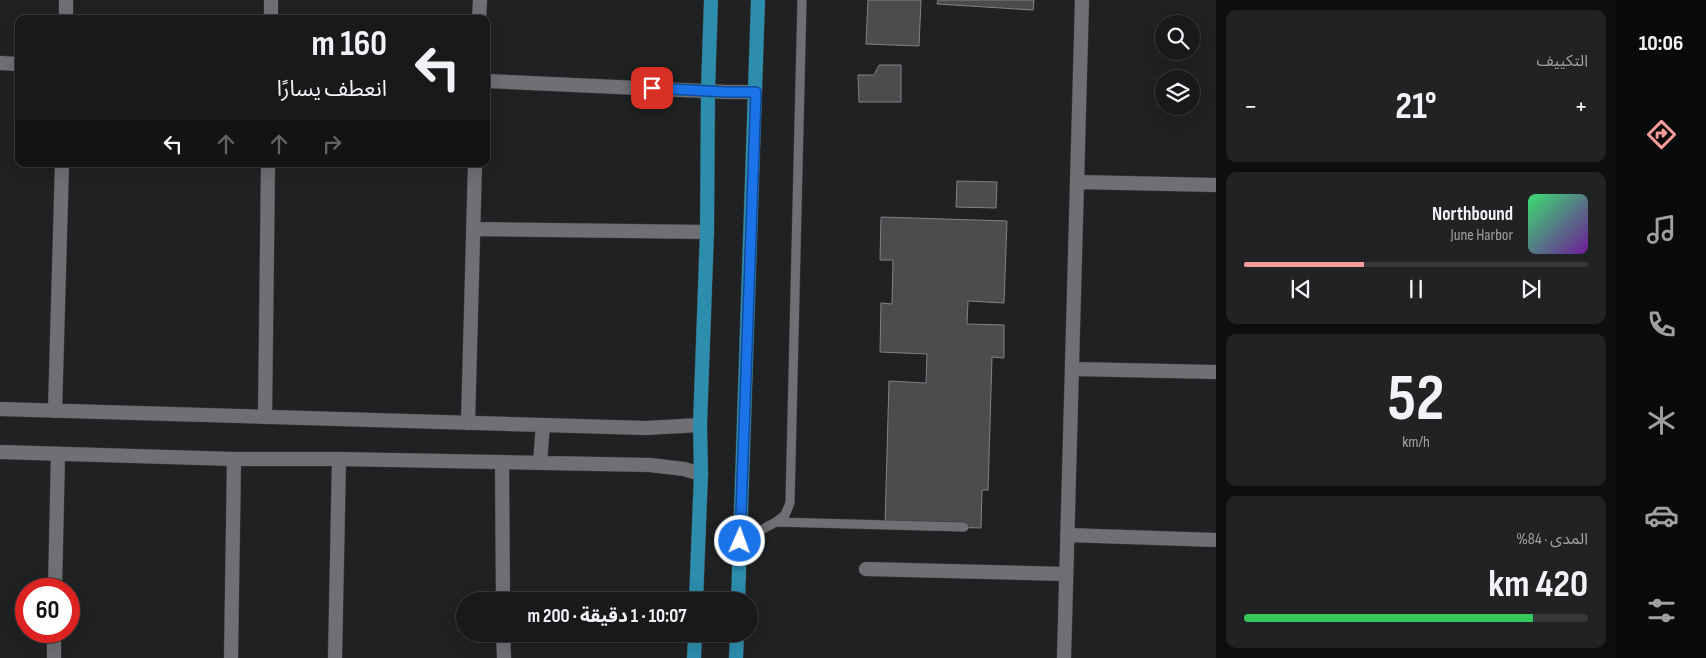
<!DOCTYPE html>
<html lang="ar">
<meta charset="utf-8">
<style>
:root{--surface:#17191a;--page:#202223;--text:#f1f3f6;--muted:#9ea0a2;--line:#363839;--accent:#f59b9a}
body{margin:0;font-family:"Sofia Sans Condensed","Noto Sans Arabic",sans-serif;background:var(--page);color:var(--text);direction:rtl;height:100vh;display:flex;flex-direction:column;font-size:19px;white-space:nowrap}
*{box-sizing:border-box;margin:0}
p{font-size:16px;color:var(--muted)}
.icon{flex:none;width:28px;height:28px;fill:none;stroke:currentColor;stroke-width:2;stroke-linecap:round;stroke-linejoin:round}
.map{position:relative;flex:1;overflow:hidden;direction:ltr}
.drawer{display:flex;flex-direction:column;gap:10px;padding:10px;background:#0d0e0e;width:400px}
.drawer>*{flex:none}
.banner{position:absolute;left:15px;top:15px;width:475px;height:152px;border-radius:10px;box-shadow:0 5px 20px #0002,0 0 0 1px var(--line);direction:rtl;background:#17191a;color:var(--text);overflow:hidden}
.fabs{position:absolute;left:1155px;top:15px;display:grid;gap:10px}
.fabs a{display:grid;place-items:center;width:45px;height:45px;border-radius:50%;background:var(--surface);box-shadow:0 5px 20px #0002,0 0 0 1px var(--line);font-size:25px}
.speed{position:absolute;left:15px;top:578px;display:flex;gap:10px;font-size:25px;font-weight:700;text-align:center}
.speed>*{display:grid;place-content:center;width:65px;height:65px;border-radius:50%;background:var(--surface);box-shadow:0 5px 20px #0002,0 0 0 1px var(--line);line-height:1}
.speed .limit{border:8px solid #d22;background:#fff;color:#111}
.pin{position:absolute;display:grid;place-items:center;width:42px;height:42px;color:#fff;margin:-21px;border-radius:10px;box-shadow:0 2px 8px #0006}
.me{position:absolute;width:55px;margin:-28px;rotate:2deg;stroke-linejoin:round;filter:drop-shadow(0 0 4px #0008)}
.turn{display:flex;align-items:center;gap:18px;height:105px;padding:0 20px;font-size:22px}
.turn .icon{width:65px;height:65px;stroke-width:2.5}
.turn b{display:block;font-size:35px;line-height:42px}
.lanes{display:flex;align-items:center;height:48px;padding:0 20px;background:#0003;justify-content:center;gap:25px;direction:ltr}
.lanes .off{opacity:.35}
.big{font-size:38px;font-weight:700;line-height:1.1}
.drawer .tile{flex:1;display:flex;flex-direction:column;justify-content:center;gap:8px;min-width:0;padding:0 18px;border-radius:10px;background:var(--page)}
.drawer .dial{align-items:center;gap:0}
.dial b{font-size:65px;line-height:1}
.song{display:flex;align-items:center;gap:15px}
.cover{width:60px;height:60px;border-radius:8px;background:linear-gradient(135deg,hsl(140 70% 55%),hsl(280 70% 35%))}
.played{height:5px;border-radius:2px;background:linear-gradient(90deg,var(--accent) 35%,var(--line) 35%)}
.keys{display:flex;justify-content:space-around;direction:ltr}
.heat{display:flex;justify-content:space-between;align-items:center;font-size:28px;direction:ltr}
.charge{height:8px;border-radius:4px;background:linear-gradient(90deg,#34c759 84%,var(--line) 0)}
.trip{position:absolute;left:456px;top:592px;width:302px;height:50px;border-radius:25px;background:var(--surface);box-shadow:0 5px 20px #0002,0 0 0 1px var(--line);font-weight:700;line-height:50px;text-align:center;direction:rtl}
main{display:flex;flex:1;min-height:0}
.menu{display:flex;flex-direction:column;width:90px;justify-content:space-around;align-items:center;background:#090a0a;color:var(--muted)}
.menu .icon{width:35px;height:35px}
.menu .selected{color:var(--accent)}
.menu b{font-size:22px;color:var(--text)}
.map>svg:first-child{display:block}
.building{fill:#4b4c4e;stroke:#828286}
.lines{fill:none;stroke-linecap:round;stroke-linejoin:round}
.service-casing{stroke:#3a3b3d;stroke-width:10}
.minor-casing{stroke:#3a3b3d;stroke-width:15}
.tertiary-casing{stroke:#3a3b3d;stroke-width:15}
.primary-casing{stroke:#3a3b3d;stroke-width:15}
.service{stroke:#6e7073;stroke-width:9}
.minor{stroke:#6e7073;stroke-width:14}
.tertiary{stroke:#6e7073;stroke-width:14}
.primary{stroke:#2c8dad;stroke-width:14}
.route-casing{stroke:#114b97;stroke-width:12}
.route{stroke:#1a73e8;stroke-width:9}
</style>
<main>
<nav class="menu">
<b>10:06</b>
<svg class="icon selected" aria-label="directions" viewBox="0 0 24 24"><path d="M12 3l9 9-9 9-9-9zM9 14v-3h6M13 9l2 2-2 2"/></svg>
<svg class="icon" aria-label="music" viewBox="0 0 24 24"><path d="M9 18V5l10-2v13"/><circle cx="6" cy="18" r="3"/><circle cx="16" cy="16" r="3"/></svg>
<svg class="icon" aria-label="phone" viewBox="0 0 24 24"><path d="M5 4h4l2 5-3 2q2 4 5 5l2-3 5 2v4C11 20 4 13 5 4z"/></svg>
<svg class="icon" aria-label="climate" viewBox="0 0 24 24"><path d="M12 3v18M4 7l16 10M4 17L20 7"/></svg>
<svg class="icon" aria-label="car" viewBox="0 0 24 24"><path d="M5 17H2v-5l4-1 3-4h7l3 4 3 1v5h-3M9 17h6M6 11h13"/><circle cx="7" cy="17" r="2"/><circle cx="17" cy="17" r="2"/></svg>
<svg class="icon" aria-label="filters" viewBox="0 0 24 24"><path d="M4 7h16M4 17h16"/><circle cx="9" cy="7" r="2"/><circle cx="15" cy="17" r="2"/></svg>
</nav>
<section class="drawer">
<div class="tile"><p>التكييف</p>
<div class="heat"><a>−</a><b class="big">21°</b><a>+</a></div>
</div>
<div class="tile">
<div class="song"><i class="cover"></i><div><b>Northbound</b><p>June Harbor</p></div></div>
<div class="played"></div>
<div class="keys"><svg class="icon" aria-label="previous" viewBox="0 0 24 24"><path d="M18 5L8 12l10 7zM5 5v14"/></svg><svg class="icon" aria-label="pause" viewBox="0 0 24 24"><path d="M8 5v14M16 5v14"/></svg><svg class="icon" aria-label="next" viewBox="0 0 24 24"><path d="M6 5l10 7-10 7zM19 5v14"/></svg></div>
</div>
<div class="tile dial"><b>52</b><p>km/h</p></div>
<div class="tile"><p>المدى · 84%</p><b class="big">420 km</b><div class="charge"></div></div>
</section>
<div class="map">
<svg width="1216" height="658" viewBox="0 0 1216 658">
<rect width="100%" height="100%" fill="#1f2123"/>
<path class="building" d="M868 0H921L919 46 866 44Z
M938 0H1034L1033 10 937 4Z
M879 65H901V102H859L858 75H874Z
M957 181 997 182 996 208 956 207Z
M881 217 1007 221 1004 303 968 301 967 324 1004 325V358L992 357 988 490H982L981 528 885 525 889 381 926 383 927 354 880 352 881 303 892 304 893 260H880Z"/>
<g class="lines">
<g class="service-casing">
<path id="service" d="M776 522 964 527
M740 541 776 522 785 515 790 503 802 0"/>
</g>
<g class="minor-casing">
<path id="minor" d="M66 19V0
M271 19V0
M479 19 480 0
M0 63 19 64
M486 81 726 92H755
M1077 182 1216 185
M473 229 707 232
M1073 369 1216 372
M55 411 62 164
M265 417 268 164
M468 423 475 164
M502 462 503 601
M1067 535 1216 540
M866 569 1066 574
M55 589 58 454
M503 634 504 658
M54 658V631
M231 658 234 459
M335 658 339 459
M1064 658 1082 0"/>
</g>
<g class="tertiary-casing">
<path id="tertiary" d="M0 409 646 428 700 425
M0 452 234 459H339L650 465 684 469 701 474
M540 462 543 425"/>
</g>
<g class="primary-casing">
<path id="primary" d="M696 601 701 474 700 425 707 232 708 90 711 0
M738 601 758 0
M694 658 695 634
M736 658 737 634"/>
</g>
<use href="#service" class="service"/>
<use href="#minor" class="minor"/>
<use href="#tertiary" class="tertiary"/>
<use href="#primary" class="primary"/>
</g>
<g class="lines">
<g class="route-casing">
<path id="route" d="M652 88 726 92H756L740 541"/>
</g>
<use href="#route" class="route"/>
</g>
</svg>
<div class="fabs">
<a><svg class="icon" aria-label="search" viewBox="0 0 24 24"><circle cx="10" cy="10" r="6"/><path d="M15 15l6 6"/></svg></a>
<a><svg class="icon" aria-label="layers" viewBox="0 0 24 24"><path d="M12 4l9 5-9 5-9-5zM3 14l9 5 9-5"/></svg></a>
</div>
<div class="speed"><div class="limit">60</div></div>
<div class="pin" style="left:652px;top:88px;background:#d93025"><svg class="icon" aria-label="arrive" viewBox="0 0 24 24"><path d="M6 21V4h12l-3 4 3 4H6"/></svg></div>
<svg class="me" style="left:740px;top:541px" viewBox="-20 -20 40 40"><circle r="17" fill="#1a73e8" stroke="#fff" stroke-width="3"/><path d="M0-11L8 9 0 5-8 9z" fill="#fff"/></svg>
<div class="trip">10:07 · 1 دقيقة · 200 m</div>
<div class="banner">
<div class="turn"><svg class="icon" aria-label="left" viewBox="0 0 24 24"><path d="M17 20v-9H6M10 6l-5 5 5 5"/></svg><div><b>160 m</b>انعطف يسارًا</div></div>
<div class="lanes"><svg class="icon" aria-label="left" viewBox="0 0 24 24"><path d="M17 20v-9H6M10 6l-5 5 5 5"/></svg><svg class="icon off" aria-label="ahead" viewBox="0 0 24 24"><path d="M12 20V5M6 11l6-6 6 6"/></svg><svg class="icon off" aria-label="ahead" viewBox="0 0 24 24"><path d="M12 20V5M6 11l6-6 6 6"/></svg><svg class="icon off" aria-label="right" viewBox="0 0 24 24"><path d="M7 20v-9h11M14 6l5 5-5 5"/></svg></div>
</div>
</div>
</main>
